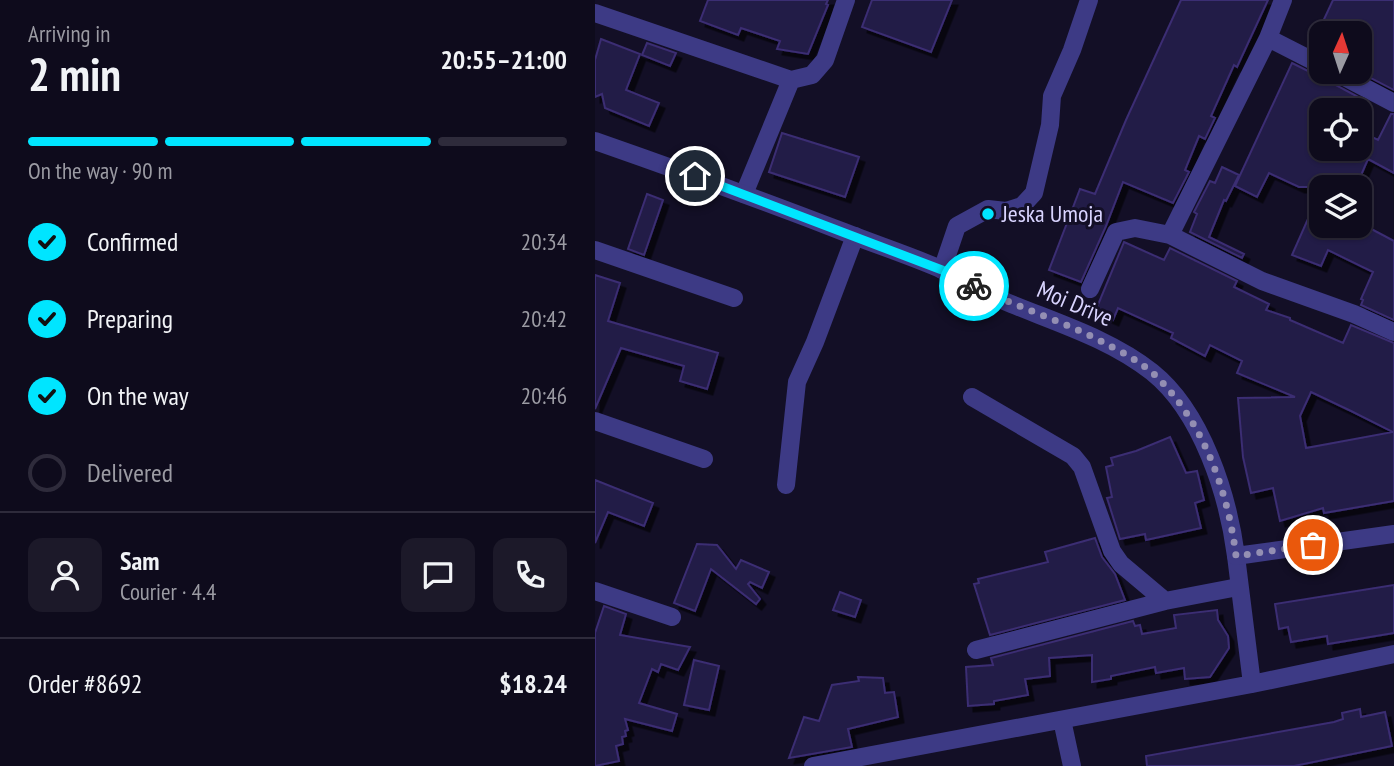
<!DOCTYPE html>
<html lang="en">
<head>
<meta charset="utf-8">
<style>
	:root { --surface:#0e0b1c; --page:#1c1929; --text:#f1f3f6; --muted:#9b9ba3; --line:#2e2b3b; --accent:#00e5ff }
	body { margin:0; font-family:"PT Sans Narrow",sans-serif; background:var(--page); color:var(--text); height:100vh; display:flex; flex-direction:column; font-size:26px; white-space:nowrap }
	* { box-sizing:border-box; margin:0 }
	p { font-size:23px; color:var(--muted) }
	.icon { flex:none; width:38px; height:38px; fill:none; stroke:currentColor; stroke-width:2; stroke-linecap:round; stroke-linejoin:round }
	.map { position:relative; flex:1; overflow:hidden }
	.side { display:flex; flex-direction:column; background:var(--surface); width:595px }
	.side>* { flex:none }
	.needle { width:46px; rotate:3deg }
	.controls { position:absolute; left:714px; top:21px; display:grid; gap:14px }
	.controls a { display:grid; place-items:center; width:63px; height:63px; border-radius:14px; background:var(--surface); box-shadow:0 2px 5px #0004,0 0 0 2px var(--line); font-size:35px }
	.pin { position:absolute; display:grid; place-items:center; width:60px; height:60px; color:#fff; margin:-30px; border:4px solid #fff; border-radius:50%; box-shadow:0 2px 7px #0007 }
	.courier { position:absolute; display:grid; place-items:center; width:70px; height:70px; margin:-35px; border:5px solid #00e5ff; border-radius:50%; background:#fff; color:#222; box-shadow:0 2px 9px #0007 }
	.overview em { font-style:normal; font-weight:700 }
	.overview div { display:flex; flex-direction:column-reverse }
	.overview { display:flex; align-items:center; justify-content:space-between; height:119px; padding:0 28px }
	h1 { font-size:46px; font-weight:700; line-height:52px }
	.bar { display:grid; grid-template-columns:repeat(4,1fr); gap:10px 7px; align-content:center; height:84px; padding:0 28px }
	.bar i { height:9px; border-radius:5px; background:var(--line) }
	.bar .current { background:var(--accent) }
	.bar p { grid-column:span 4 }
	.line { display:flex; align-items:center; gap:18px; padding:0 28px; border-top:2px solid var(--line) }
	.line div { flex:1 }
	.round { display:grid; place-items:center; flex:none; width:74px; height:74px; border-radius:14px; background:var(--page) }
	ol { padding:0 28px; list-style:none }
	li { display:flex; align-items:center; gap:21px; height:77px }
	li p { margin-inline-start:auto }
	li .icon { padding:7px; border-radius:50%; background:var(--accent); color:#111; stroke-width:4 }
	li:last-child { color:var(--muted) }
	li i { width:38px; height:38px; border:4px solid var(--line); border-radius:50% }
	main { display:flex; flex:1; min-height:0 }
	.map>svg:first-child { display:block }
</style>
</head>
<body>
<main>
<section class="side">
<div class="overview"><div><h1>2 min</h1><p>Arriving in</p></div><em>20:55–21:00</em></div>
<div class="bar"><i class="current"></i><i class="current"></i><i class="current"></i><i></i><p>On the way · 90 m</p></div>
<ol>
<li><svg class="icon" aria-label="check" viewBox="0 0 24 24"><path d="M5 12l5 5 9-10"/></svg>Confirmed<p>20:34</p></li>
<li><svg class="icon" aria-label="check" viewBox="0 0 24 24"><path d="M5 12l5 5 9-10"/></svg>Preparing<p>20:42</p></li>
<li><svg class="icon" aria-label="check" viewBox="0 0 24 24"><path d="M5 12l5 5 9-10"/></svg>On the way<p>20:46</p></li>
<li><i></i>Delivered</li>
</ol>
<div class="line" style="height:126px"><a class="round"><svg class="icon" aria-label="person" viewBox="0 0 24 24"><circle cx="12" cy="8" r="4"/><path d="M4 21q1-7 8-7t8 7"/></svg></a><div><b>Sam</b><p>Courier · 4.4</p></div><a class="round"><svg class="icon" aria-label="chat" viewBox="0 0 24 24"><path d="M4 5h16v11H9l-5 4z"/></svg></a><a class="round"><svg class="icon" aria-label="phone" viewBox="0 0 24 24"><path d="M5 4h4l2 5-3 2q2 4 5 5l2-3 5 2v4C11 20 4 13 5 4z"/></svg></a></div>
<div class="line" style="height:91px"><div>Order #8692</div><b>$18.24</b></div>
</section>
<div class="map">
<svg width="799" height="766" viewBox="0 0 799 766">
	<defs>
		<filter id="shadow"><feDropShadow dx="5.5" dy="5.5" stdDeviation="0" flood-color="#0009"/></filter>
	</defs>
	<rect width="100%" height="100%" fill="#130f26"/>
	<path fill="#241b47" stroke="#3b2d73" stroke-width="2" fill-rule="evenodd" filter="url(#shadow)" d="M113,0H233L231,4L233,5L213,54L182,49L185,41L146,28L143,35L105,21Z
		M277,0H357L336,52L267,27Z
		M586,0H673L642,67L639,65L616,116L620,118L610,139L604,136L590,170L594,172L578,203L528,182L511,226L486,282L454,270L485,189L500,194L531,120Z
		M738,0H799V90L764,72L765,33H726V52L716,47Z
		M6,39L45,54L31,90L64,103L54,126L10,108L7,94L0,97V60Z
		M52,43L81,53L75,66L47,55Z
		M697,63L721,75L729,76L735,82L767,99L761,110H726V149H765V131L783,140L796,114H799V173L773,159L761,187H704L674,173L662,197L640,186Z
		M187,133L264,157L250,197L174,172Z
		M627,167L644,175L631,201L629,200L614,237L649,254L647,258L595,232L602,214L599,212L615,181L620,183Z
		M52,194L68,200L49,255L33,249Z
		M716,212L726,217V226H746L765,235V223L799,241V320L766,305L768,300L766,299L778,272L733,250L726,266L697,255Z
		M529,242L569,260L575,248L642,281L639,287L674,304L671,310L695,318V320L748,343L756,325L799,343V501L729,513L728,508L685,521L678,488L656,493L648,457L643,398L700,397L642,373L647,361L615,345L610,356L576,338L578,333L523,308L518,320L500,312ZM716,392L756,411L798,432L711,448L705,416Z
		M0,275L25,283L13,321L123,353L112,389L85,381L89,366L26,348L0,409Z
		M575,437L591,473L602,471L609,500L600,503L606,528L551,540L550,534L525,539L512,498L517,497L511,467L518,465L516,458L541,451Z
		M0,480L58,503L49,526L13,512L0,543Z
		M500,538L507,557L520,574L530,600L395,635L379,584L384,583L383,579L453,562L450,552Z
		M102,544L122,545L141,569L146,560L174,572L167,588L155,582L153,584L165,599L161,604L116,569L100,611L79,603Z
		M799,585V633L733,644L732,636L696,642L693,627L684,629L680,604Z
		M245,592L266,600L260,617L238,610Z
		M9,606L31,614L25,635L95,647L83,670L66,664L63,672L57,669L44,703L82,714L77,731L30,719L33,730L30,731L31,736L27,737L28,744L21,746L24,761L0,766V633Z
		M622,610L623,620L633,636L634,648L615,677L590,679L589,668L561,673L560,667L516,676V679L497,682V655L454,658L455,676L430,679L433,695L399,701V704L373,706L371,667L398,665L396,658L538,621L540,626L545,625L547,634L581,628L579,615Z
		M99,660L124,666L114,710L89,705Z
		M263,677L288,678L290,693L299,692L303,717L253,729L257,747L194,758L209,717L224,721L237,685L264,681Z
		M765,709L766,717L790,712L797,746L699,766H552L551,756L739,722L748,719L747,713Z"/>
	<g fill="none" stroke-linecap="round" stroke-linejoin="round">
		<path stroke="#3d3a85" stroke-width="18" d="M0,13L196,80L217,75L230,60L251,0
			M673,38L726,65
			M740,72L799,103
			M149,194L196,80
			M575,235L667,281L759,314L799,332
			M0,250L139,298
			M347,270L362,226L393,209L411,211L427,206L439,193L455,125L457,96L477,50L494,0
			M495,289L521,232L540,228L575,235L673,38L688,0
			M377,397L478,456L487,467L517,551L526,564L570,601
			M0,421L109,459
			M191,485L202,382L220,342L260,236
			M641,556L657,684
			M0,591L77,617
			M381,650L570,601L643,587
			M467,720L477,766
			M218,766L657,684L799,654"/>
		<path stroke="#3d3a85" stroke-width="18" d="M0,141C83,170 166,200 249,232C282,245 316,256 348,270C369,280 388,292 409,301C459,322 514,338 557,372C607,412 633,495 641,556L799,534"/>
	</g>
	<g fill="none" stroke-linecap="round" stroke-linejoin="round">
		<path stroke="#948fb3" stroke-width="7" stroke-dasharray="0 12.6" d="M379,286C423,308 472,322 515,346C530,353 548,364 560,375C608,421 633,491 641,556L718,545"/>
		<path stroke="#00e5ff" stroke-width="9" d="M100,176L347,270L379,286"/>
	</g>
	<circle fill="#00e5ff" stroke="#130f26" stroke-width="2.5" cx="393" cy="214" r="7"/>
	<g text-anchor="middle" stroke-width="6" stroke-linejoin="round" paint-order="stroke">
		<g font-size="24" fill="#d9d4ff" stroke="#130f26" text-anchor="start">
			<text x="407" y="222">Jeska Umoja</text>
		</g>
		<g font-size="24" fill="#d9d4ff" stroke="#130f26">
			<text transform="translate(480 304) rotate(23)" y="8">Moi Drive</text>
		</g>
	</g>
</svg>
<div class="controls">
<a><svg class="needle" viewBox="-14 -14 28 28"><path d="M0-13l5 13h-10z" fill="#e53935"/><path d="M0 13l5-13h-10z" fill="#9b9ba3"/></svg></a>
<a><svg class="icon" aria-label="locate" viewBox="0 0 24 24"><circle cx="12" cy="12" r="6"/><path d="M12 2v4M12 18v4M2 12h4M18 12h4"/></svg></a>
<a><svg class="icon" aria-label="layers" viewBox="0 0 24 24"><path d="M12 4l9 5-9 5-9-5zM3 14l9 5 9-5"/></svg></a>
</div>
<div class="pin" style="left:718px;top:545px;background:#ea580c"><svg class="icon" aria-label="bag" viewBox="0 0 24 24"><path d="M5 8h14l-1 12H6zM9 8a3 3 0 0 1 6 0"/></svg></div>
<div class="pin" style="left:100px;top:176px;background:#1f2937"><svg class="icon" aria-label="home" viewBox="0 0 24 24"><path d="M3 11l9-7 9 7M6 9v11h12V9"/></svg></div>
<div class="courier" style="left:379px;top:286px"><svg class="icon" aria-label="bike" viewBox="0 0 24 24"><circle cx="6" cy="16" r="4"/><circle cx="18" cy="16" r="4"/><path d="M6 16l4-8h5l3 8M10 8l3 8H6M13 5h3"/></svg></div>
</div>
</main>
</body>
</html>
